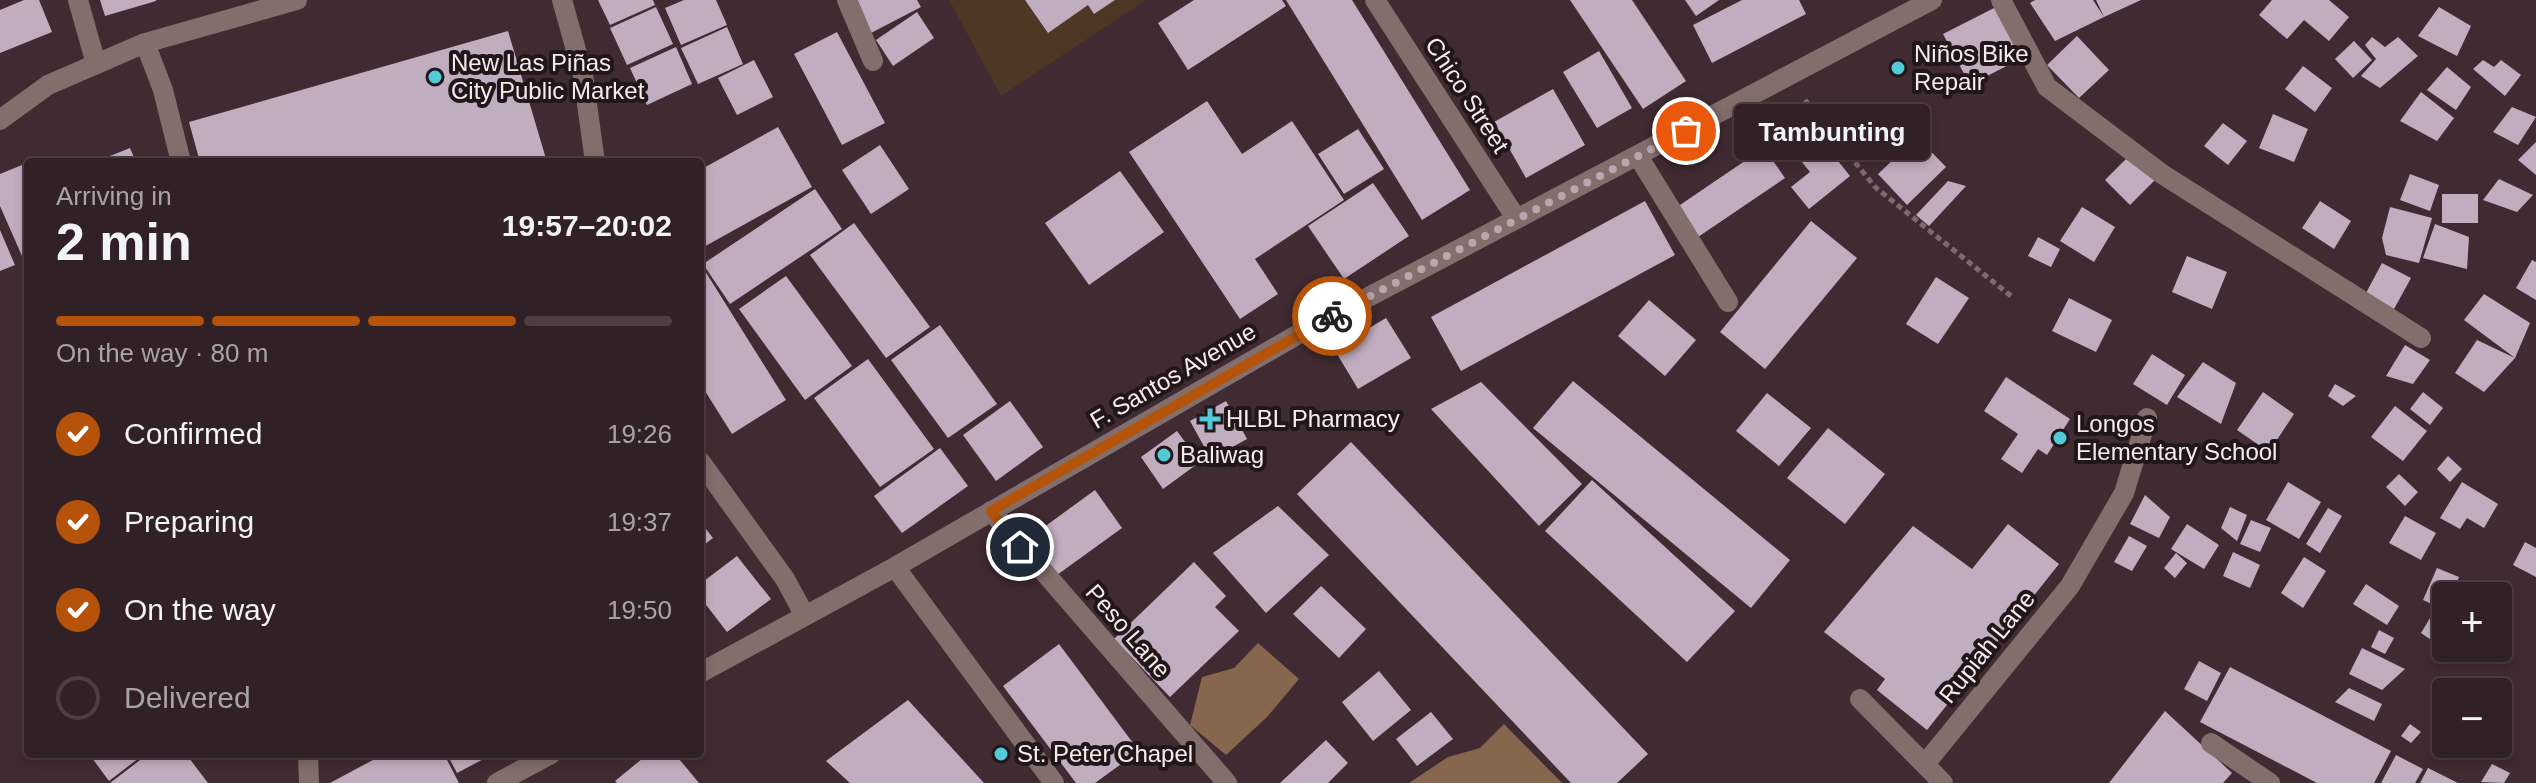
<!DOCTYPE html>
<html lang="en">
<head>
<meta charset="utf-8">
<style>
	:root { --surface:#312026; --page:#3d2d32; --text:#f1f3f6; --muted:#a8a3a7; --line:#4c3e43; --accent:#b45309 }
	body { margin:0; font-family:Arial,sans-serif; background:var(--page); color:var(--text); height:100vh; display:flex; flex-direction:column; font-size:30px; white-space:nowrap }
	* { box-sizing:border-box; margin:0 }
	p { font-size:26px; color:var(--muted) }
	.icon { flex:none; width:44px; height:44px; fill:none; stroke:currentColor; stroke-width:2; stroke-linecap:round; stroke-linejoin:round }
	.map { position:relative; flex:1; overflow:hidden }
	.panel { position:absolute; left:24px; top:158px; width:680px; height:600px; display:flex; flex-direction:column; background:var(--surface); border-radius:8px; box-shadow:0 4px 12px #0003,0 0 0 2px var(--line) }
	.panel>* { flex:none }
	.buttons { position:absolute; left:2432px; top:582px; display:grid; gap:16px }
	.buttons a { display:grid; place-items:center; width:80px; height:80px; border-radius:8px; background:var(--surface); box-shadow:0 4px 12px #0003,0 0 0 2px var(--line); font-size:40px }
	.pin { position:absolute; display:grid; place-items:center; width:68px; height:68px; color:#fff; margin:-34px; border:4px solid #fff; border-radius:50%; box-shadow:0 2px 8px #0007 }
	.courier { position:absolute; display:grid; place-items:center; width:80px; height:80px; margin:-40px; border:6px solid #b45309; border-radius:50%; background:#fff; color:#222; box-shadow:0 2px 10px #0007 }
	.bubble { position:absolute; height:56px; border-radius:8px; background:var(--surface); box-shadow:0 4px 12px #0003,0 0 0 2px var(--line); font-size:26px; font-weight:800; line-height:56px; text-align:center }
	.overview em { font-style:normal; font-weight:800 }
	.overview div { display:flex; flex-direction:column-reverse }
	.overview { display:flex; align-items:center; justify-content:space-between; height:136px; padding:0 32px }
	h1 { font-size:52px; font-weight:800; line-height:60px }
	.bar { display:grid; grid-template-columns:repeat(4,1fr); gap:12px 8px; align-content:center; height:96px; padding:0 32px }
	.bar i { height:10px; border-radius:6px; background:var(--line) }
	.bar .active { background:var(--accent) }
	.bar p { grid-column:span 4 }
	ol { padding:0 32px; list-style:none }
	li { display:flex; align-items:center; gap:24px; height:88px }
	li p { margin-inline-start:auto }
	li .icon { padding:8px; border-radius:50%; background:var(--accent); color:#fff; stroke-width:4 }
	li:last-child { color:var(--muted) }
	li i { width:44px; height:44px; border:4px solid var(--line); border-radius:50% }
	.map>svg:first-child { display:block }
</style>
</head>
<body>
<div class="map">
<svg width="2536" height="783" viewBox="0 0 2536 783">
	<rect width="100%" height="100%" fill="#412b32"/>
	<path fill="#4e3725" d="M949,0H1146L1001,96Z"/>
	<path fill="#86664d" d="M1258,643L1299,679L1267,717L1226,755L1190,725L1202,677L1234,668Z
		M1504,724L1562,783H1409L1448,757L1480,748Z"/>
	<path fill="#c1adc0" d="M24,0H39L52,32L0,53V10Z
		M100,0H156V1L105,16Z
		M598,0H653L655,5L610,25Z
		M684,0H716L727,25L681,45L665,8Z
		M854,0H917L921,7L871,33Z
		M1025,0H1115L1094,14L1088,5L1048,33Z
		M1194,0H1282L1286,6L1188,70L1158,23Z
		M1286,0H1352L1470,190L1422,220Z
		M1570,0H1632L1686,81L1643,109Z
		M1685,0H1719L1696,16Z
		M1742,0H1799L1806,14L1712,63L1693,25Z
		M2035,0H2093L2104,17L2096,0H2141L2104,17L2055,41L2030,3Z
		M2272,0H2329L2349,17L2329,41L2304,20L2287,39L2259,15Z
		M656,7L673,44L627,65L610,28Z
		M1996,7L2022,58L1970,85L1943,34Z
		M2439,7L2471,26L2457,56L2418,36Z
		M917,12L934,38L893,66L876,40Z
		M727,27L743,64L698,84L681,48Z
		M508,31L547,162H200L189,122Z
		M837,32L885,123L842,145L794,54Z
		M2077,36L2109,70L2079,98L2047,65Z
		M2372,37L2385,47L2398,37L2418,56L2380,88L2361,76L2376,59L2365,45Z
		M2354,41L2372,60L2353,78L2335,59Z
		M676,47L692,84L647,105L630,68Z
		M1599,51L1632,108L1597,128L1563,72Z
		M754,60L773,97L737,115L718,78Z
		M2483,60L2494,67L2501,60L2521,75L2505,96L2473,69Z
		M2303,66L2332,88L2315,112L2285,89Z
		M2447,67L2471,87L2456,110L2427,90Z
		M1553,89L1585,145L1526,178L1494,122Z
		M2421,92L2454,118L2437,141L2400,121Z
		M1207,101L1242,154L1292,121L1344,200L1255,259L1278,294L1240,319L1129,152Z
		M2512,107L2536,117L2518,145L2493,132Z
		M2273,114L2308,129L2294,162L2259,148Z
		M2223,123L2247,141L2228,165L2204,146Z
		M778,127L812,187L700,249V170Z
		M1812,128L1850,176L1809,209L1791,187L1810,172L1789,146Z
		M1358,129L1384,169L1344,194L1318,154Z
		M1917,137L1946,167L1907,205L1878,174Z
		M2536,142V175L2518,160Z
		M880,145L909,189L871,214L842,170Z
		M130,148L136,162H95Z
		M1764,148L1785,178L1698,237L1677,207Z
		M2130,155L2155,180L2130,205L2105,180Z
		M22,165L28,178V254L22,256L0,206V174Z
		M1120,171L1164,232L1089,285L1045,223Z
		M2410,174L2439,185L2430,211L2400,200Z
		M2499,179L2533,195L2517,212L2483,200Z
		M1948,181L1966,186L1929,226L1916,215Z
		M1373,183L1409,236L1344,279L1308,226Z
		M815,189L842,229L730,304L703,264Z
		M2442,194H2478V223H2442Z
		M1645,201L1675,255L1461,371L1431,317Z
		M2320,201L2351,221L2334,249L2302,228Z
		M2082,207L2115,227L2094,262L2060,241Z
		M2390,207L2432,218L2419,263L2386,255L2382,238Z
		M1811,221L1857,258L1765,369L1720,332Z
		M854,223L930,327L886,358L810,255Z
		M2435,224L2469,237L2467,269L2423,258Z
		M0,230L15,265L0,271Z
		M2038,237L2060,249L2051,267L2028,256Z
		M2187,256L2227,272L2212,309L2172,292Z
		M2532,260L2536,262V300L2516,288Z
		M700,263L786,400L732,434L700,383Z
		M2382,263L2411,278L2394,309L2366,293Z
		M786,276L852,366L805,400L739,309Z
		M1936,277L1969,298L1938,344L1906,324Z
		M2484,294L2530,323L2515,358L2464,320Z
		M2069,298L2112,320L2096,352L2052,331Z
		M1649,300L1696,340L1665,376L1618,336Z
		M1386,318L1411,358L1358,389L1334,349Z
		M940,325L997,404L948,438L891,360Z
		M2477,340L2515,358L2484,392L2455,373Z
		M2405,345L2430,360L2413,384L2386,376Z
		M2152,354L2185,375L2167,405L2133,384Z
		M868,359L934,449L880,487L814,398Z
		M2203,362L2236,383L2221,424L2177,397Z
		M2006,377L2070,419L2047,455L2038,449L2022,473L2001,459L2018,434L1984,411Z
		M1573,381L1790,560L1751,608L1533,428Z
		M1481,382L1582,484L1539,526L1431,409Z
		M2335,384L2356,396L2343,406L2328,396Z
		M2263,392L2294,414L2269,452L2237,430Z
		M2423,392L2443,408L2430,425L2410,409Z
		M1767,393L1811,428L1779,466L1736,431Z
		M1010,401L1043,447L996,481L963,435Z
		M1226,401L1247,439L1211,459L1190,421Z
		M2395,406L2427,431L2403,461L2371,437Z
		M1828,428L1885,474L1845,524L1787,478Z
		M1177,431L1200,462L1163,489L1141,457Z
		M1351,442L1648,754L1617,783H1571L1297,494Z
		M940,448L968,486L902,533L874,496Z
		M2448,456L2462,469L2450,482L2437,469Z
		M2399,474L2418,492L2405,506L2386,487Z
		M1592,480L1735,611L1687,662L1545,531Z
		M2288,482L2321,502L2299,539L2266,520Z
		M2462,482L2498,504L2484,528L2467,518L2460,529L2440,518Z
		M1095,490L1122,528L1057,575L1029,538Z
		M2145,495L2170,517L2159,538L2130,524Z
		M1278,506L1329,555L1266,613L1213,553Z
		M2230,507L2247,515L2237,541L2221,528Z
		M2328,508L2342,516L2320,553L2306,544Z
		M2405,516L2436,533L2421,560L2389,543Z
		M2251,520L2271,528L2260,552L2240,544Z
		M700,521L713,538L700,548Z
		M2008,524L2059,564L1927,730L1877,690L1885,679L1824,632L1913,526L1972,569Z
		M2187,524L2219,545L2204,569L2171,549Z
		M2129,536L2147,546L2132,571L2114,562Z
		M2525,542L2536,548V577L2513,565Z
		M2233,552L2260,565L2250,588L2223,576Z
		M2176,553L2187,563L2175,578L2164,568Z
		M737,556L771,599L727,632L700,597V584Z
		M2304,557L2326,571L2303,608L2281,593Z
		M1194,562L1226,596L1215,607L1239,631L1170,697L1114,639Z
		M2437,568L2459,577L2451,596H2446L2445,610L2423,600Z
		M2366,584L2399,606L2387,625L2353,604Z
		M1321,586L1366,629L1339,658L1293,614Z
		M2433,613L2446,621V637L2440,646L2421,633Z
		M2379,630L2394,638L2385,654L2371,647Z
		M1059,644L1139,751L1095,783H1076L1003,686Z
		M2362,648L2405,669L2382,690L2349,674Z
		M2199,661L2221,673L2207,701L2184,689Z
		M2230,667L2391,751L2374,783H2317L2200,722Z
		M1379,671L1411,710L1373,741L1342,702Z
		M2349,688L2382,704L2374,721L2335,702Z
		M908,700L984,783H850L826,761Z
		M2165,711L2232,773L2223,783H2109Z
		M1431,712L1453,739L1417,766L1396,739Z
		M2410,724L2421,732L2411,743L2401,736Z
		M1326,740L1348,763L1328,783H1280Z
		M89,754H144L109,781Z
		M148,754H186L208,783H110Z
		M384,754H444L459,783H330Z
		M447,754H493L457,773Z
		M648,754H675L699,783H617L615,781Z
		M2396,755L2423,769L2415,783H2381Z
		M2492,764L2510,773L2504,783L2481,782Z
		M2428,768L2458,783H2420Z"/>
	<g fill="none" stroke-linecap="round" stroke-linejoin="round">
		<path stroke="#7d6a70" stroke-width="5" stroke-dasharray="6 4" stroke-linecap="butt" d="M1805,100L1875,187L2011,296"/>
		<path stroke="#826e6b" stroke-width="20" d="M78,0L96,64
			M562,0L583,75L595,162
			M847,0L873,61
			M1375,0L1516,218
			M2001,0L2047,87L2162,174L2421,338
			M145,43L163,90L181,162
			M0,120L48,85L145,43L297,0
			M1638,156L1728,302
			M700,461L785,579L805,616
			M991,511L1227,783
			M895,567L1054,783
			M700,673L895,567L1302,332L1932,0
			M1860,699L1943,783
			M2211,743L2270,783
			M308,754L309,783
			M1925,764L2070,586L2124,493L2147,418
			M497,783L551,754"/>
	</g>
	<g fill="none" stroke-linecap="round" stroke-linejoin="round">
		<path stroke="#b9a7ac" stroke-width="8" stroke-dasharray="0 14.4" d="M1332,316L1686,131"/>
		<path stroke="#b45309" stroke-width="10" d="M1020,547L991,511L1332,316"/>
	</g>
	<g fill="#52cbd8" stroke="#21171a" stroke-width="3">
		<circle cx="1898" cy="68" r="8"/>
		<circle cx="435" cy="77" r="8"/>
		<path d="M1206 407h8v8h8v8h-8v8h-8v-8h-8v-8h8z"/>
		<circle cx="2060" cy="438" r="8"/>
		<circle cx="1164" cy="455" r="8"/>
		<circle cx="1001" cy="754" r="8"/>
	</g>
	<g text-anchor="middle" stroke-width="8" stroke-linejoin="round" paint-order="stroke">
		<g font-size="24" fill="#f9eaee" stroke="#21171a" text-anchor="start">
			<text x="1914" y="62">Niños Bike<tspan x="1914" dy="28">Repair</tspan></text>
			<text x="451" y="71">New Las Piñas<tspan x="451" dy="28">City Public Market</tspan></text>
			<text x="1226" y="427">HLBL Pharmacy</text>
			<text x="2076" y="432">Longos<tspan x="2076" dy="28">Elementary School</tspan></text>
			<text x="1180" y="463">Baliwag</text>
			<text x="1017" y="762">St. Peter Chapel</text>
		</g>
		<g font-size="24" fill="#f9eaee" stroke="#21171a">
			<text transform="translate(1467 95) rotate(57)" y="8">Chico Street</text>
			<text transform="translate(1173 376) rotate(-30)" y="8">F. Santos Avenue</text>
			<text transform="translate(1128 631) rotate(49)" y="8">Peso Lane</text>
			<text transform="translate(1987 647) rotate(-51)" y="8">Rupiah Lane</text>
		</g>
	</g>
</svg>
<div class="buttons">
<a>+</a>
<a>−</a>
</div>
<div class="pin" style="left:1686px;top:131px;background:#ea580c"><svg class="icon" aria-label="bag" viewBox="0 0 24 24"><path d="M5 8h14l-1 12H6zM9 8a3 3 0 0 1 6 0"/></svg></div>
<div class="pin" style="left:1020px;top:547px;background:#1f2937"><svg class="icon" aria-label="home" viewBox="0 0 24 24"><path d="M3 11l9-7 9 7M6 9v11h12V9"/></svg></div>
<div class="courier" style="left:1332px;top:316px"><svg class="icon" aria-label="bike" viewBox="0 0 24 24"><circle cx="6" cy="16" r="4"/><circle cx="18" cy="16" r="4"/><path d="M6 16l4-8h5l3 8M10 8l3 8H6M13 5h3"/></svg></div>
<div class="bubble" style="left:1734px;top:104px;width:196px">Tambunting</div>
<section class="panel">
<div class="overview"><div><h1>2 min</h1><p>Arriving in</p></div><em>19:57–20:02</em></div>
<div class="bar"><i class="active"></i><i class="active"></i><i class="active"></i><i></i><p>On the way · 80 m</p></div>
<ol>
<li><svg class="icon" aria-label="check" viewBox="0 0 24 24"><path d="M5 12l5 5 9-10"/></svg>Confirmed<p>19:26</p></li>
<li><svg class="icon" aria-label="check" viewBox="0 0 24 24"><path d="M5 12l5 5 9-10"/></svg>Preparing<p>19:37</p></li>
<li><svg class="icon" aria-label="check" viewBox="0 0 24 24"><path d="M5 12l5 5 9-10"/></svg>On the way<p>19:50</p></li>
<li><i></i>Delivered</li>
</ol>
</section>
</div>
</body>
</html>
